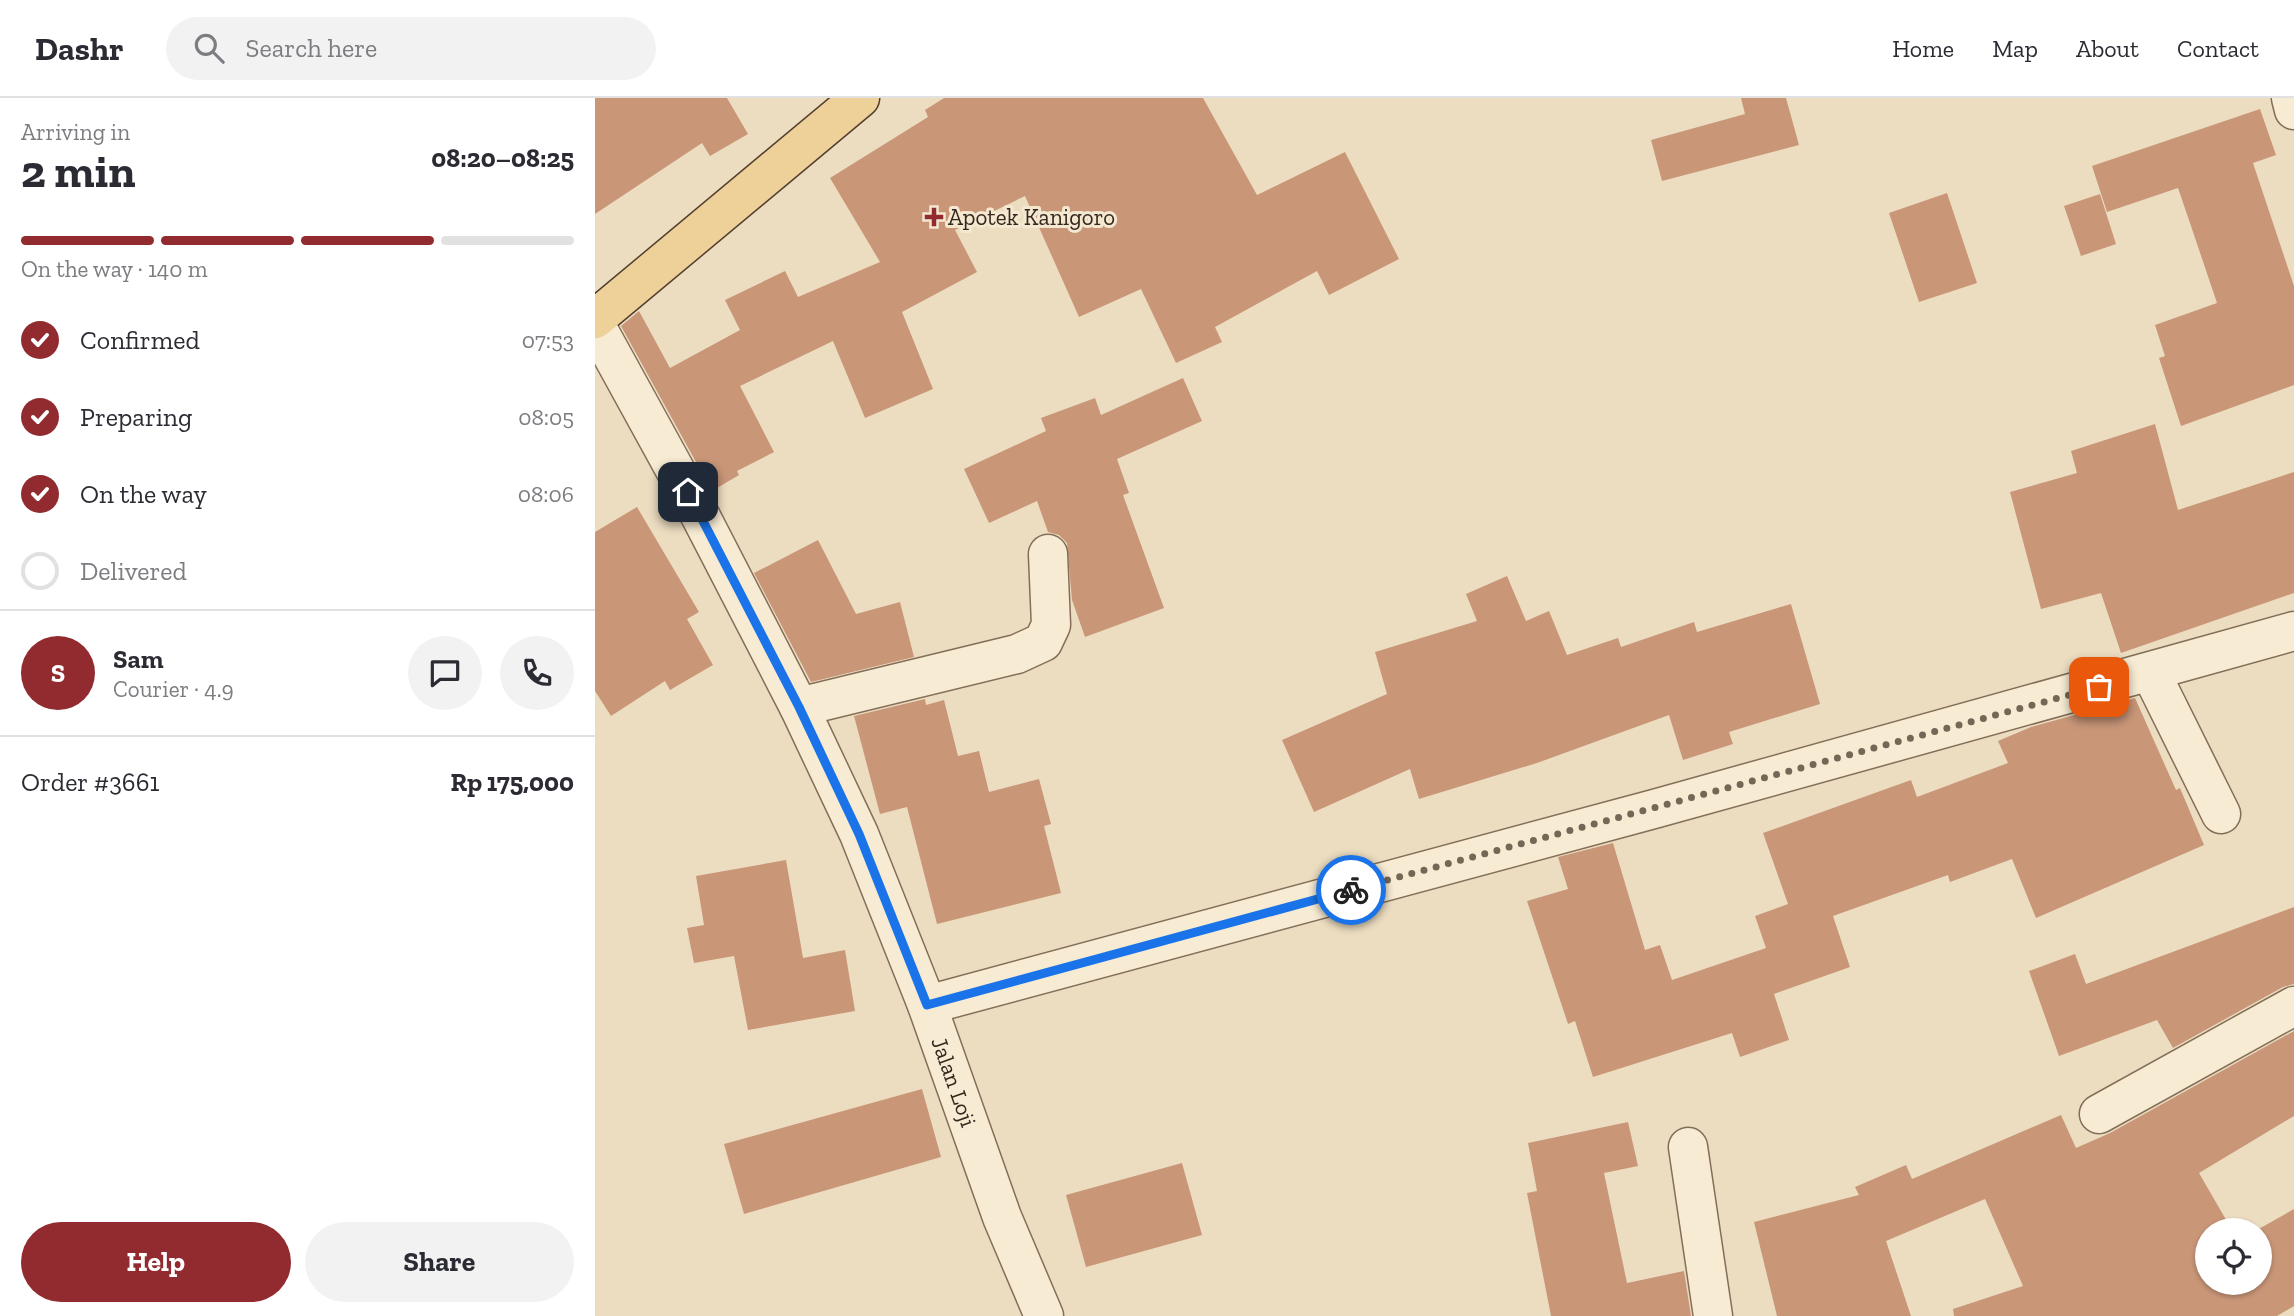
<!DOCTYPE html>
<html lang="en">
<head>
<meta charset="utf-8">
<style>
	:root { --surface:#fff; --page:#f2f2f3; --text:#2b2b33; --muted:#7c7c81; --line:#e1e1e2; --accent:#912b30 }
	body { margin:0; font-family:"Zilla Slab",serif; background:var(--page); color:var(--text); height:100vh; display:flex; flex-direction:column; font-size:26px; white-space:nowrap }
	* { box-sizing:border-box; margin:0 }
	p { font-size:23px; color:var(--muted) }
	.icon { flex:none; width:38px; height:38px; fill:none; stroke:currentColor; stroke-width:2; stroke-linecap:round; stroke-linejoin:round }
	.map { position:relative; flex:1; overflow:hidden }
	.details { display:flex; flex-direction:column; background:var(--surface); width:595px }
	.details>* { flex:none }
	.tools { position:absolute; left:1600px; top:1120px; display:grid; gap:14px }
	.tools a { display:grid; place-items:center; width:77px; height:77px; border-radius:50%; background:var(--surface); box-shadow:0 2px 5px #0004; font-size:35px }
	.pin { position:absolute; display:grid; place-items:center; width:60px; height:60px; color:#fff; margin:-30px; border-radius:14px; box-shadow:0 4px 10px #0006 }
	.courier { position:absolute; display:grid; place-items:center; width:70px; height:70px; margin:-35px; border:5px solid #1a73e8; border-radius:50%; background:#fff; color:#222; box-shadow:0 2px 9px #0007 }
	.headline em { font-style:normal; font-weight:700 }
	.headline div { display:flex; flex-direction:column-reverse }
	.headline { display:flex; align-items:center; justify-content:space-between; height:119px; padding:0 21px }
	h1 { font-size:46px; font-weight:700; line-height:52px }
	.bar { display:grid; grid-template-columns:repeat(4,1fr); gap:10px 7px; align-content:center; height:84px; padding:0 21px }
	.bar i { height:9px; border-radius:5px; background:var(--line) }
	.bar .current { background:var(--accent) }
	.bar p { grid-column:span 4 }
	.line { display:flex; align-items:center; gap:18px; padding:0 21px; border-top:2px solid var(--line) }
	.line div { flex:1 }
	.round { display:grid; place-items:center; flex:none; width:74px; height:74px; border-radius:37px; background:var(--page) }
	ol { padding:0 21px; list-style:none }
	li { display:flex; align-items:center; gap:21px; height:77px }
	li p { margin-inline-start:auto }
	li .icon { padding:7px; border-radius:50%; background:var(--accent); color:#fff; stroke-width:4 }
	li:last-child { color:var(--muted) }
	li i { width:38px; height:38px; border:4px solid var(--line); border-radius:50% }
	.button { display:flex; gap:14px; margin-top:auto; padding:14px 21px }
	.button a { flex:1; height:80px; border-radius:42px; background:var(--accent); color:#fff; font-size:28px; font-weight:700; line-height:80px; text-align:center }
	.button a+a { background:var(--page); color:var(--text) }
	header { display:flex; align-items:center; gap:42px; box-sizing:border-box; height:98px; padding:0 35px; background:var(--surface); border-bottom:2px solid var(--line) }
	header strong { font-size:33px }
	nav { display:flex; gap:38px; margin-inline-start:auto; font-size:24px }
	.search { width:490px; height:63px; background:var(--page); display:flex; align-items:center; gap:18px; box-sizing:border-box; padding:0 24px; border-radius:38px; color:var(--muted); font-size:26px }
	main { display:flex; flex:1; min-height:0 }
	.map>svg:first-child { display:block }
</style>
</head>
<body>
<header>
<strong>Dashr</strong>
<div class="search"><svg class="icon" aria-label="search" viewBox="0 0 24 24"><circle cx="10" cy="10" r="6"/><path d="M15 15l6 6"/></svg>Search here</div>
<nav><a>Home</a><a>Map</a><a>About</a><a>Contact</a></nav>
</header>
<main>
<section class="details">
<div class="headline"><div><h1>2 min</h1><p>Arriving in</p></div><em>08:20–08:25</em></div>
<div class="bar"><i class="current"></i><i class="current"></i><i class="current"></i><i></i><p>On the way · 140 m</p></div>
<ol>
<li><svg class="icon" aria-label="check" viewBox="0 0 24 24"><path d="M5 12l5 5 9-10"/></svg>Confirmed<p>07:53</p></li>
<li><svg class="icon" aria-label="check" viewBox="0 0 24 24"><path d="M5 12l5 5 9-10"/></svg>Preparing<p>08:05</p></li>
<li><svg class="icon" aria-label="check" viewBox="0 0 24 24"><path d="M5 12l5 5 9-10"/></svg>On the way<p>08:06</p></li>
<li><i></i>Delivered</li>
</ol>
<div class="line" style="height:126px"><b class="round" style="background:var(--accent);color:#fff">S</b><div><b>Sam</b><p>Courier · 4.9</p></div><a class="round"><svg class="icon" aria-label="chat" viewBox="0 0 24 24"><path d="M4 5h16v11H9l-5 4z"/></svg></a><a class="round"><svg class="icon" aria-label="phone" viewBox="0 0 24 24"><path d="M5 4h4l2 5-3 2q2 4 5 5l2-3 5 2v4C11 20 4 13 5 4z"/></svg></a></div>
<div class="line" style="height:91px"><div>Order #3661</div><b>Rp 175,000</b></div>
<div class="button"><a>Help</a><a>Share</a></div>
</section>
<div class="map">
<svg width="1699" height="1218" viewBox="0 0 1699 1218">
	<rect width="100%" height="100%" fill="#ecddc1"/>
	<path fill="#c99678" d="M0,0H132L153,36L115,58L107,45L0,116Z
		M349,0H608L662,97L750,54L804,161L734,197L722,173L620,229L627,244L581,265L546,191L484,219L430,98L360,132L382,174L307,214L338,291L270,320L238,243L145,288L179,354L142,373L144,377L117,393L26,228L44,213L75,270L145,232L130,202L190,173L203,199L285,164L235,80L333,19L330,12Z
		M1146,0H1191L1204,47L1067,83L1056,42L1150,16Z
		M1665,11L1681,57L1658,65L1699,188V287L1586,328L1564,260L1570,258L1560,227L1622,205L1596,128L1583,90L1512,114L1497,68Z
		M1352,95L1382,185L1324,204L1294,115Z
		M1505,96L1521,146L1486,158L1469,108Z
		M588,280L607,323L522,361L534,395L528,397L569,510L490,539L477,502L472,445L464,437L453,434L442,403L394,425L369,371L451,333L446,320L500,300L506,317Z
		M1560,326L1583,412L1699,374V495L1526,555L1506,495L1446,511L1415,394L1482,375L1476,353Z
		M42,409L104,514L92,521L118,567L75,592L70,583L16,618L0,593V434Z
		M223,442L261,516L305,504L319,559L216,584L159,475Z
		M912,478L931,523L954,513L972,557L1023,540L1026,549L1099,524L1102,534L1196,506L1225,606L1134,634L1138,646L1088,662L1074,617L942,665L824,701L815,671L719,714L687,642L792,596L780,554L882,523L871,496Z
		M1540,600L1581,692L1585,690L1609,747L1441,820L1417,761L1355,784L1353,777L1238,818L1255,869L1179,896L1194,942L1145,959L1137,935L998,979L980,923L973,926L932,803L973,791L963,759L1018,745L1050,852L1065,847L1077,882L1171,850L1160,818L1193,806L1168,735L1316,682L1322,699L1413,665L1403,643L1436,629Z
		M330,601L331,607L349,602L363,658L384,653L394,694L444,681L456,726L449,728L466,795L342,826L312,709L285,716L259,618Z
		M191,762L208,860L250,852L260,913L153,932L139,858L99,865L92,830L109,827L101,778Z
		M1699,809V886L1688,889L1578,950L1562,922L1464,958L1434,873L1480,856L1491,886Z
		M1699,933V1018L1604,1075L1637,1132H1612V1185H1664V1132H1662L1699,1111V1208L1682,1218H1359L1358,1211L1428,1188L1390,1101L1291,1143L1316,1218H1182L1159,1124L1264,1097L1260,1089L1311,1067L1317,1081L1466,1017L1481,1050L1515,1035Z
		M327,991L346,1059L149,1116L129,1046Z
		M1033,1024L1043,1068L1009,1075L1032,1185L1089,1173L1096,1218H956L932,1095L942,1093L933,1045Z
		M587,1065L607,1137L491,1169L471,1097Z"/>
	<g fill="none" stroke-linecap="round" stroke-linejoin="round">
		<g stroke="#846e59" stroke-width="41">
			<g id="minor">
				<path d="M1696,0L1699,12"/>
				<path id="s1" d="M0,226L106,419L204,609L264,736L332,907L407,1119L449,1218"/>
				<path d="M1556,575L1626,716"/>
				<path d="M204,609L422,556L448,544L456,527L453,456"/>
				<path d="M332,907L1059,711L1699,533"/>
				<path d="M1504,1016L1699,908"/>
				<path d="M1093,1049L1118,1218"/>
			</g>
		</g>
		<g stroke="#523d2d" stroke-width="41">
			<path id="major" d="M0,221L265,0"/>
		</g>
		<use href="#minor" stroke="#f7ebd3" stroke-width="38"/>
		<use href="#major" stroke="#eed099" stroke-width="38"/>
	</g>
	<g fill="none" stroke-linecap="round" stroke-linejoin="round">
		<path stroke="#756756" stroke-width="7" stroke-dasharray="0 12.6" d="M756,792L1504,589"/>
		<path stroke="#1a73e8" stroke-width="9" d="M93,394L204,609L264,736L332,907L756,792"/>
	</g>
	<path fill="#912b30" stroke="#f4e8d0" stroke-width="2.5" d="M335.5 108.5h7v7h7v7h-7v7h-7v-7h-7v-7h7z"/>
	<g text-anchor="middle" stroke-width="6" stroke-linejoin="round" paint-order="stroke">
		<g font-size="23" fill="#35271d" stroke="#f4e8d0" text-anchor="start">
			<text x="353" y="127">Apotek Kanigoro</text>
		</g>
		<g font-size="23" fill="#35271d" stroke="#f4e8d0">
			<text dy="8" stroke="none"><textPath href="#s1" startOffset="840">Jalan Loji</textPath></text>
		</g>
	</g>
</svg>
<div class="tools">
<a><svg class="icon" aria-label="locate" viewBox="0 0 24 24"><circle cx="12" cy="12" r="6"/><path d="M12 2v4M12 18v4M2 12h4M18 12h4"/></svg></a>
</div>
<div class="pin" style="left:1504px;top:589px;background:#ea580c"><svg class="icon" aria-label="bag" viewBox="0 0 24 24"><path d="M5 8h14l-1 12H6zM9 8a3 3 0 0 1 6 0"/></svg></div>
<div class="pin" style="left:93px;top:394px;background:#1f2937"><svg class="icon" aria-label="home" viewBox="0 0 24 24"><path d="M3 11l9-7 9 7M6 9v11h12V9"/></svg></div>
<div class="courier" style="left:756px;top:792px"><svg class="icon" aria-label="bike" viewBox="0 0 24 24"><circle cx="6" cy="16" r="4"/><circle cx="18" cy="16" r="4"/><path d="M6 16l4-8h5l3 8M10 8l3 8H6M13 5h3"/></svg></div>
</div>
</main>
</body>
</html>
